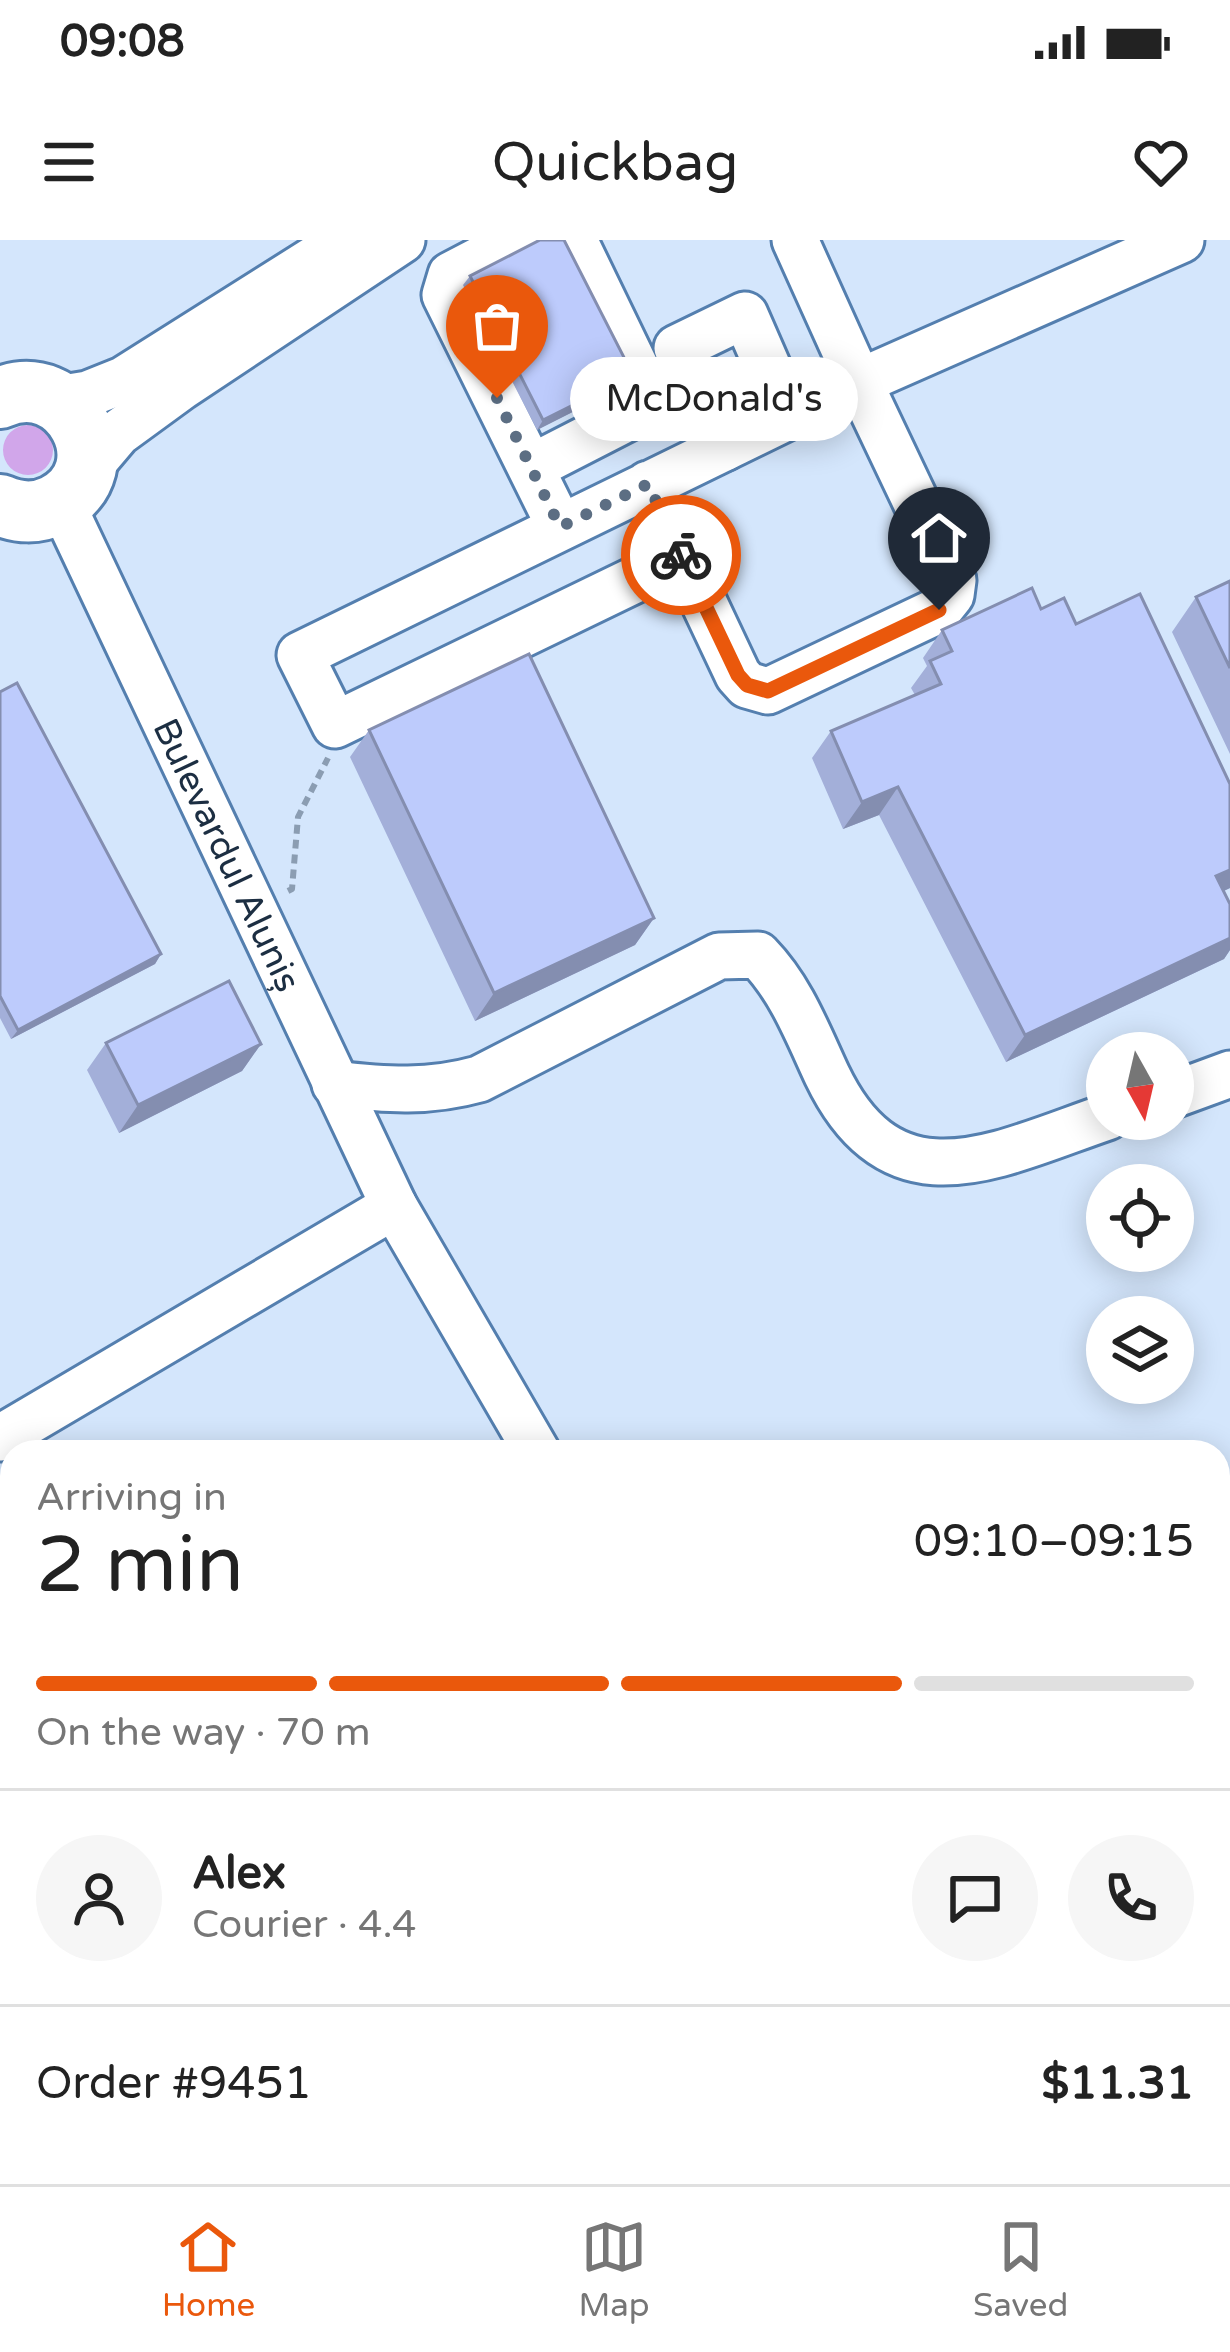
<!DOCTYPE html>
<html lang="en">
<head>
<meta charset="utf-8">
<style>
	:root { --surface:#fff; --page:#f6f6f6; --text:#222; --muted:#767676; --line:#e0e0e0; --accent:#ea580c }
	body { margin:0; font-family:"Varela Round",sans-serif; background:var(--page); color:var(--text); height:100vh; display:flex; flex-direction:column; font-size:45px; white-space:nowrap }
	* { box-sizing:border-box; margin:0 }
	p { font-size:39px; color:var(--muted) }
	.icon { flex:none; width:66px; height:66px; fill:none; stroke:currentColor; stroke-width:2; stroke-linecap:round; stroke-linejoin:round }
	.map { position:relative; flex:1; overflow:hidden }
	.sheet { position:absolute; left:0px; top:1200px; width:1230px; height:744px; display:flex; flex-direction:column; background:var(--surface); border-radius:36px 36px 0 0; box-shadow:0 6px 30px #0003 }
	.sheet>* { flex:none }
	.needle { width:78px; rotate:172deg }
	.buttons { position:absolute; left:1086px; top:792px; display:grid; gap:24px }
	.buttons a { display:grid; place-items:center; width:108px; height:108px; border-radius:50%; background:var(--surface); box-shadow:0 6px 30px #0003; font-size:60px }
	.pin { position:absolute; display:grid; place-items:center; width:102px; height:102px; color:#fff; margin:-123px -51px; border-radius:50% 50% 50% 0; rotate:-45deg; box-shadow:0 0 12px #0007 }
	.pin .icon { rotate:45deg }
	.courier { position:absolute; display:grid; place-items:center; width:120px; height:120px; margin:-60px; border:9px solid #ea580c; border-radius:50%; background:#fff; color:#222; box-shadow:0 3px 15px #0007 }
	.bubble { position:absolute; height:84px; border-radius:42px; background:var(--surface); box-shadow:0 6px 30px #0003; font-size:39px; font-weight:600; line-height:84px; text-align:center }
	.headline em { font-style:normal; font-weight:600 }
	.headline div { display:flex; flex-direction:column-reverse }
	.headline { display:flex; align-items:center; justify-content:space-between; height:204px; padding:0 36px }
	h1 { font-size:78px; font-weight:600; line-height:90px }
	.bar { display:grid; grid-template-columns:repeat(4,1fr); gap:18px 12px; align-content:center; height:144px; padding:0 36px }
	.bar i { height:15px; border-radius:9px; background:var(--line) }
	.bar .on { background:var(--accent) }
	.bar p { grid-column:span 4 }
	.line { display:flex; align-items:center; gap:30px; padding:0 36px; border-top:3px solid var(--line) }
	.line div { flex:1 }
	.round { display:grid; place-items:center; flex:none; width:126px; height:126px; border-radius:63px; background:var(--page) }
	.status { display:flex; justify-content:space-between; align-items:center; height:84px; padding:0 60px; background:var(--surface); direction:ltr }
	.status svg { height:33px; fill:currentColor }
	header { display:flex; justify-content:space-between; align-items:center; height:156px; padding:0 36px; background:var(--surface); font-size:54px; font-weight:600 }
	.menu { display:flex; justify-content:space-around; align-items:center; height:168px; border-top:3px solid var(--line); background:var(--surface); font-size:33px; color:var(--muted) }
	.menu a { display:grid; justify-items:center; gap:6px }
	.menu .on { color:var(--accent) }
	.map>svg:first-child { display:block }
</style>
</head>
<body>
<div class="status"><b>09:08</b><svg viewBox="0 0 49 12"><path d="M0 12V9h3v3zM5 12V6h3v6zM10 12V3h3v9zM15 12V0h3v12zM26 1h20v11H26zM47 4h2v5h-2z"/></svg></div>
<header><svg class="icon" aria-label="menu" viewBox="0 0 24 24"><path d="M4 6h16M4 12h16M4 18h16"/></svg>Quickbag<svg class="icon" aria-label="heart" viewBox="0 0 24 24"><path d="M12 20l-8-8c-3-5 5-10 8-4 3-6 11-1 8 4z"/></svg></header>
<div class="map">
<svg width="1230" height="1944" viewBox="0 0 1230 1944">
	<rect width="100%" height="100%" fill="#d4e6fc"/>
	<path fill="#d1a6ea" d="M3 210a25 25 0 1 1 50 0a25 25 0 1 1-50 0Z"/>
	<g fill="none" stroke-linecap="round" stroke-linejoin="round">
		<g stroke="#547faf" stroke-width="51">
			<g id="minor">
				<path d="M518,0L451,35L445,55L560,287"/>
				<path d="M795,0L859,142L1181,0"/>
				<path d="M57,159L88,154L123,140L345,0"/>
				<path d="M724,208L677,108L745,75L789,176"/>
				<path d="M532,227L645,169L648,153L574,0"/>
				<path d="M85,232L118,193L181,147L402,0"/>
				<path d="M648,244L738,435L747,445L768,451L939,370L951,355L953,340L859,142L300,415L335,485L682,317"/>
				<path id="s1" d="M61,262L394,966L537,1212"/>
				<path d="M335,844C387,850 429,853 479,839L719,716L758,715C791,749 807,792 827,835C893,973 996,915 1107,877"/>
				<path d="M1173,855L1230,834"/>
				<path d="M0,1198L394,966"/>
				<path d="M0,1532L12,1525"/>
				<path d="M1218,1863L1230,1858"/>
				<path d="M365,1932L370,1944"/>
				<path d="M561,1932L567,1944"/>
				<path d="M957,1932L964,1944"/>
				<path d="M417,1944L434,1932"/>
				<path d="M1082,1944L1100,1932"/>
			</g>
		</g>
		<g stroke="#547faf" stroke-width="66">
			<path id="major" d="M0,158C70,126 125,229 55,265C37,274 18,273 0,265"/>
		</g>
		<path stroke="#8b9db2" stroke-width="6" stroke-dasharray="9 6" stroke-linecap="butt" d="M288,651L292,649L298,577L328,518"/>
		<use href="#minor" stroke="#fff" stroke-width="45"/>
		<use href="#major" stroke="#fff" stroke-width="60"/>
	</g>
	<path fill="#a3afd9" d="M470,36L633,135L626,145L537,190L463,45Z
		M1230,341V514L1172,392L1196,357Z
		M1041,369L1076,384L1230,544V648L1224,651L1230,664V710L1224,719L1006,822L879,575L843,589L812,518L831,491L915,455L911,448L927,426L923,418L942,390Z
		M0,452L161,714L155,724L11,799L0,778Z
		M369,490L654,678L635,705L475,781L350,517Z
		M106,803L261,804L242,831L119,893L87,830Z"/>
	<path fill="#848eb0" d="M633,135L626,145L537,190L543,180Z
		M898,547L879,575L843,589L862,562Z
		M1230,630V648L1197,663L1216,636Z
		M654,678L635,705L475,781L494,753Z
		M1230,698V710L1224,719L1006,822L1025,795Z
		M161,714L155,724L11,799L18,790Z
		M261,804L242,831L119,893L138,865Z"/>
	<path fill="#bdcbfc" stroke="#848eb0" stroke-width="3" d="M540,0H564L633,135L543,180L470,36Z
		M1230,341V428L1196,357Z
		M1032,348L1041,369L1064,358L1076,384L1140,354L1230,544V630L1216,636L1230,664V698L1025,795L898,547L862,562L831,491L941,444L930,421L952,411L942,390Z
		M529,414L654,678L494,753L369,490Z
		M17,443L161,714L18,790L0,756V452Z
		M229,741L261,804L138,865L106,803Z"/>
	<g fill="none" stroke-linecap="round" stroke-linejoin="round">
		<path stroke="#5c6e83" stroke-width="12" stroke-dasharray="0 21.6" d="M497,158L560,287L648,244L681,315"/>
		<path stroke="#ea580c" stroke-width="15" d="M681,315L738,435L747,445L768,451L939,370"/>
	</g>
	<g text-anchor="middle" stroke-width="9" stroke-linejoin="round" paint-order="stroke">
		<g font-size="36" fill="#1c2e42" stroke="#e9f2fd">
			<text dy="13" stroke="none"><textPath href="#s1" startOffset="390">Bulevardul Aluniș</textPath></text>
		</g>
	</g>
</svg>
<div class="buttons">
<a><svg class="needle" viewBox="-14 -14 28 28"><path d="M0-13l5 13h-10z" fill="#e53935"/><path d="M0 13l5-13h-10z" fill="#767676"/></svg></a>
<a><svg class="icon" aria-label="locate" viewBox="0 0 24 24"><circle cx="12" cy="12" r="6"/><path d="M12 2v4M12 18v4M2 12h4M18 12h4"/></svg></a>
<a><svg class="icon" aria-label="layers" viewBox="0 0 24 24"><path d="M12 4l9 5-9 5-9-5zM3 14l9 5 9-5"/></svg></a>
</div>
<div class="pin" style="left:497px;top:158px;background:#ea580c"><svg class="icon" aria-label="bag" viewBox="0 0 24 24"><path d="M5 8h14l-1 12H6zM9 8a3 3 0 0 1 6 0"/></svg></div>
<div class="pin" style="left:939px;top:370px;background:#1f2937"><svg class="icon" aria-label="home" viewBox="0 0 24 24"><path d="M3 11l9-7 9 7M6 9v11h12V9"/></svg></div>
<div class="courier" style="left:681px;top:315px"><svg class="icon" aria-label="bike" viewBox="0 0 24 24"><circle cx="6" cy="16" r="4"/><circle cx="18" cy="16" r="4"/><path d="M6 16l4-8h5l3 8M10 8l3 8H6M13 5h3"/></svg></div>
<div class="bubble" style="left:570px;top:117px;width:288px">McDonald's</div>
<section class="sheet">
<div class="headline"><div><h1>2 min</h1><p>Arriving in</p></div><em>09:10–09:15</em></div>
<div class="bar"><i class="on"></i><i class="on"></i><i class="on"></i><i></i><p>On the way · 70 m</p></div>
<div class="line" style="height:216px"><a class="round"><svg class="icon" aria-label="person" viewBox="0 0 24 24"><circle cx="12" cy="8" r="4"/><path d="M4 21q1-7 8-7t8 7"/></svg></a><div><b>Alex</b><p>Courier · 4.4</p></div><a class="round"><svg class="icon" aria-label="chat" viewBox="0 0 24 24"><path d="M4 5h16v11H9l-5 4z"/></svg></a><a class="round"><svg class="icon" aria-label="phone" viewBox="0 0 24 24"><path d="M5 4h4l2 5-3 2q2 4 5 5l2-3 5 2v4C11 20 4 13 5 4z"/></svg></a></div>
<div class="line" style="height:156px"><div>Order #9451</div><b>$11.31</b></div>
</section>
</div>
<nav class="menu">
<a class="on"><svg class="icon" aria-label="home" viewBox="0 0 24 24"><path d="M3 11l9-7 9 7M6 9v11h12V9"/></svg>Home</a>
<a><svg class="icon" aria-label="map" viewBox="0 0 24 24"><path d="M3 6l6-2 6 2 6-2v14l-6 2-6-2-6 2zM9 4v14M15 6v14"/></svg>Map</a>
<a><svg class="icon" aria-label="saved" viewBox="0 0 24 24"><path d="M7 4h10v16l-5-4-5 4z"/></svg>Saved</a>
</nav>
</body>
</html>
